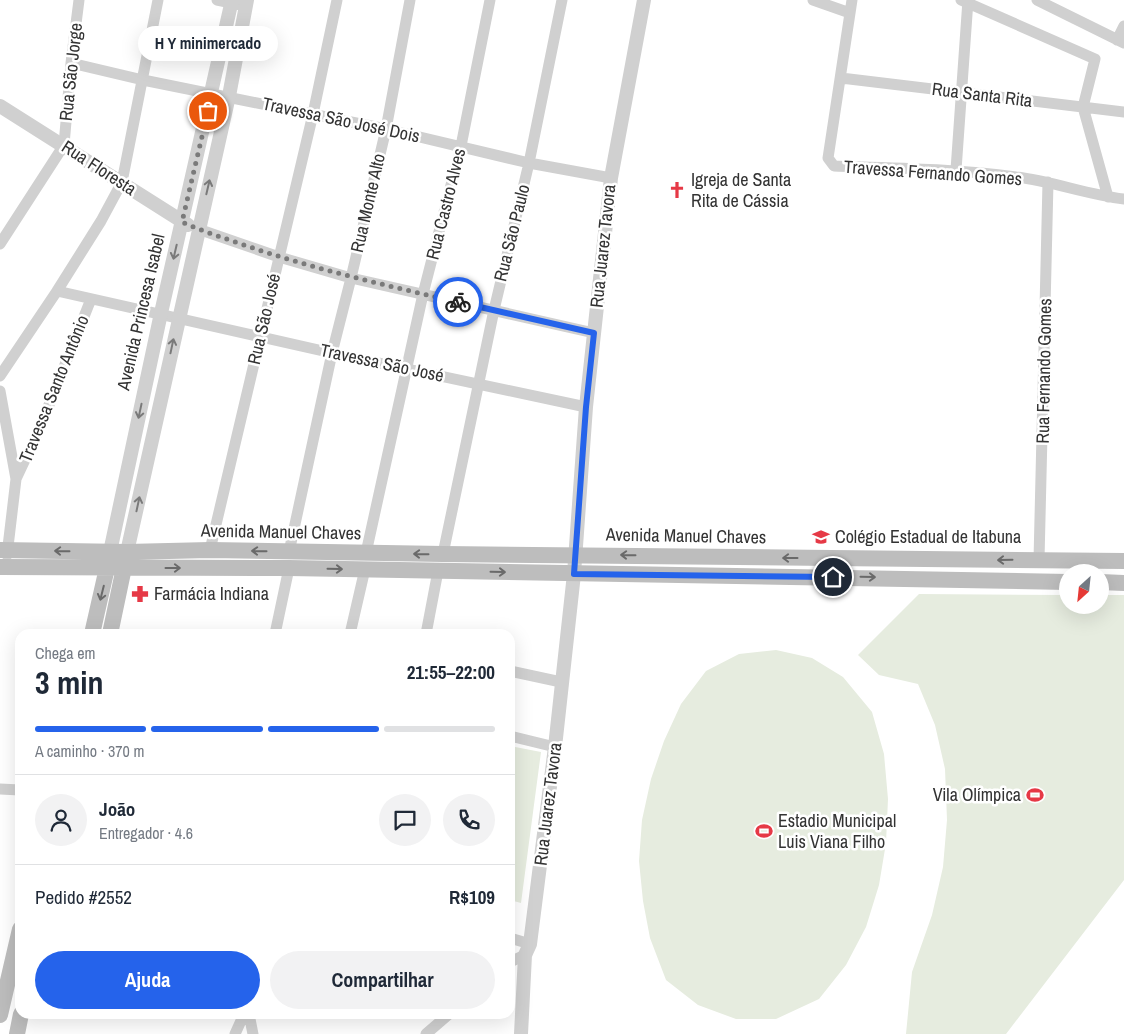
<!DOCTYPE html>
<html lang="pt">
<head>
<meta charset="utf-8">
<style>
	:root { --surface:#fff; --page:#f2f2f3; --text:#1f2937; --muted:#747a83; --line:#e0e1e3; --accent:#2563eb }
	body { margin:0; font-family:"Archivo Narrow",sans-serif; background:var(--page); color:var(--text); height:100vh; display:flex; flex-direction:column; font-size:19px; white-space:nowrap }
	* { box-sizing:border-box; margin:0 }
	p { font-size:16px; color:var(--muted) }
	.icon { flex:none; width:28px; height:28px; fill:none; stroke:currentColor; stroke-width:2; stroke-linecap:round; stroke-linejoin:round }
	.map { position:relative; flex:1; overflow:hidden }
	.drawer { position:absolute; left:15px; top:629px; width:500px; height:390px; display:flex; flex-direction:column; background:var(--surface); border-radius:15px; box-shadow:0 5px 20px #0002 }
	.drawer>* { flex:none }
	.needle { width:32px; rotate:207deg }
	.fabs { position:absolute; left:1059px; top:564px; display:grid; gap:10px }
	.fabs a { display:grid; place-items:center; width:50px; height:50px; border-radius:50%; background:var(--surface); box-shadow:0 5px 20px #0002; font-size:25px }
	.pin { position:absolute; display:grid; place-items:center; width:42px; height:42px; color:#fff; margin:-21px; border:2px solid #fff; border-radius:50%; box-shadow:0 1px 5px #0007 }
	.courier { position:absolute; display:grid; place-items:center; width:50px; height:50px; margin:-25px; border:4px solid #2563eb; border-radius:50%; background:#fff; color:#222; box-shadow:0 1px 6px #0007 }
	.bubble { position:absolute; height:35px; border-radius:18px; background:var(--surface); box-shadow:0 5px 20px #0002; font-size:16px; font-weight:700; line-height:35px; text-align:center }
	.overview em { font-style:normal; font-weight:700 }
	.overview div { display:flex; flex-direction:column-reverse }
	.overview { display:flex; align-items:center; justify-content:space-between; height:85px; padding:0 20px }
	h1 { font-size:32px; font-weight:700; line-height:38px }
	.bar { display:grid; grid-template-columns:repeat(4,1fr); gap:8px 5px; align-content:center; height:60px; padding:0 20px }
	.bar i { height:6px; border-radius:4px; background:var(--line) }
	.bar .selected { background:var(--accent) }
	.bar p { grid-column:span 4 }
	.line { display:flex; align-items:center; gap:12px; padding:0 20px; border-top:1px solid var(--line) }
	.line div { flex:1 }
	.round { display:grid; place-items:center; flex:none; width:52px; height:52px; border-radius:26px; background:var(--page) }
	.action { display:flex; gap:10px; margin-top:auto; padding:10px 20px }
	.action a { flex:1; height:58px; border-radius:30px; background:var(--accent); color:#fff; font-size:20px; font-weight:700; line-height:58px; text-align:center }
	.action a+a { background:var(--page); color:var(--text) }
	.map>svg:first-child { display:block }
</style>
</head>
<body>
<div class="map">
<svg width="1124" height="1034" viewBox="0 0 1124 1034">
	<rect width="100%" height="100%" fill="#fff"/>
	<path fill="#e6ecdf" d="M919,594L1067,595L1068,605H1100V595H1124V880L1006,1034H906L912,972L932,915L943,867L947,820L945,769L935,725L918,684L879,675L858,655Z
		M776,650L812,658L843,677L872,712L884,754L888,799L886,843L879,885L866,927L846,965L819,999L776,1019H736L698,1005L666,980L650,938L643,901L639,861L642,820L651,779L664,741L681,704L706,671L739,654Z
		M510,746L541,752L521,903L510,900Z"/>
	<g fill="none" stroke-linecap="round" stroke-linejoin="round">
		<path stroke="#d0d0d0" stroke-width="11" d="M217,0L246,6
			M813,0L850,13
			M852,0L828,158L834,166C895,168 956,169 1016,177C1053,181 1087,195 1124,199
			M961,0L1095,59L1083,107L1108,197
			M1037,0L1124,43
			M1117,40L1124,26
			M71,63L143,80L386,129L529,163L611,178
			M841,78L1124,112
			M956,170L968,0
			M198,229L279,257L351,278L594,333
			M0,244L64,145L71,63L79,0
			M57,291L101,221L122,182L158,0
			M0,376L57,291L332,353L586,407
			M0,391L16,479L7,555
			M16,479L39,430L91,299
			M210,550L313,114L337,0
			M289,552L332,353L351,278L386,129L410,0
			M366,553L423,294L461,146L490,0
			M443,554L494,310L529,163L562,0
			M1039,560L1048,182
			M275,634L289,568
			M350,634L365,569
			M426,634L438,571
			M510,671L561,682
			M510,736L555,747
			M0,789L20,790
			M510,938L530,944
			M510,962L525,955
			M249,1014L253,1034
			M235,1034L244,1014
			M426,1034L449,1014"/>
		<path stroke="#d0d0d0" stroke-width="14" d="M0,106L188,225
			M110,552L161,313L232,0
			M127,552L229,96L247,0
			M521,1034L525,955L530,944L555,747L574,574L586,407L611,178L644,0"/>
		<path stroke="#bdbdbd" stroke-width="16" d="M0,550L127,552L210,550L443,554L1124,561
			M0,567L289,568L1068,582
			M1100,582L1124,583
			M92,634L109,559
			M110,634L126,558
			M0,1015L20,929
			M17,1034L21,1014"/>
	</g>
	<defs><path id="oneway-shaft" d="M-6 0H5M1.5-3L5.5 0L1.5 3" fill="none" stroke-width="1.6" stroke-linecap="round" stroke-linejoin="round" transform="scale(1.25)"/></defs>
	<g stroke="#7a7a7a">
		<use href="#oneway-shaft" transform="translate(208 187) rotate(-77)"/>
		<use href="#oneway-shaft" transform="translate(175 252) rotate(103)"/>
		<use href="#oneway-shaft" transform="translate(172 346) rotate(-78)"/>
		<use href="#oneway-shaft" transform="translate(140 411) rotate(102)"/>
		<use href="#oneway-shaft" transform="translate(138 504) rotate(-78)"/>
	</g>
	<g stroke="#6a6a6a">
		<use href="#oneway-shaft" transform="translate(62 551) rotate(-179)"/>
		<use href="#oneway-shaft" transform="translate(259 551) rotate(-179)"/>
		<use href="#oneway-shaft" transform="translate(421 554) rotate(-179)"/>
		<use href="#oneway-shaft" transform="translate(628 555) rotate(-179)"/>
		<use href="#oneway-shaft" transform="translate(790 558) rotate(-180)"/>
		<use href="#oneway-shaft" transform="translate(1005 560) rotate(179)"/>
		<use href="#oneway-shaft" transform="translate(173 568)"/>
		<use href="#oneway-shaft" transform="translate(335 569) rotate(1)"/>
		<use href="#oneway-shaft" transform="translate(498 572) rotate(1)"/>
		<use href="#oneway-shaft" transform="translate(868 577) rotate(1)"/>
		<use href="#oneway-shaft" transform="translate(102 593) rotate(104)"/>
	</g>
	<g fill="none" stroke-linecap="round" stroke-linejoin="round">
		<path stroke="#7a7a7a" stroke-width="5" stroke-dasharray="0 9" d="M208,111L182,222C204,232 227,239 250,247C318,270 388,286 458,302"/>
		<path stroke="#2563eb" stroke-width="6" d="M458,302L594,333L586,407L574,574L833,577"/>
	</g>
	<defs>
		<g id="church-bare" transform="scale(1.35)"><path d="M-1.2-6h2.4v3.5h3.3v2.4h-3.3V6h-2.4V-.1h-3.3v-2.4h3.3Z" fill="#e63946" stroke="#fff" stroke-width="2.5" paint-order="stroke"/></g>
		<g id="school-bare" transform="scale(1.35)"><path d="M0-5L7-2L0 1L-7-2ZM-4 1L0 2.5L4 1V4Q0 6-4 4Z" fill="#e63946" stroke="#fff" stroke-width="2.5" paint-order="stroke"/></g>
		<g id="pharmacy-bare" transform="scale(1.35)"><path d="M-2-6h4v4h4v4h-4v4h-4v-4h-4v-4h4Z" fill="#e63946" stroke="#fff" stroke-width="2.5" paint-order="stroke"/></g>
		<g id="stadium-bare" transform="scale(1.35)"><path d="M0-5a6.5 5 0 1 0 0 10a6.5 5 0 1 0 0-10ZM-3.5-1.8h7v3.6h-7Z" fill="#e63946" stroke="#fff" stroke-width="2.5" paint-order="stroke"/></g>
	</defs>
	<g fill-rule="evenodd">
		<use href="#church-bare" x="677" y="190"/>
		<use href="#school-bare" x="821" y="537"/>
		<use href="#pharmacy-bare" x="140" y="594"/>
		<use href="#stadium-bare" x="1035" y="795"/>
		<use href="#stadium-bare" x="764" y="831"/>
	</g>
	<g text-anchor="middle" stroke-width="5" stroke-linejoin="round" paint-order="stroke">
		<g font-size="18" fill="#333" stroke="#fff">
			<text transform="translate(71 72) rotate(-84)" y="6">Rua São Jorge</text>
			<text transform="translate(982 95) rotate(7)" y="6">Rua Santa Rita</text>
			<text transform="translate(341 120) rotate(12)" y="6">Travessa São José Dois</text>
			<text transform="translate(99 168) rotate(33)" y="6">Rua Floresta</text>
			<text transform="translate(933 173) rotate(4)" y="6">Travessa Fernando Gomes</text>
			<text transform="translate(368 203) rotate(-77)" y="6">Rua Monte Alto</text>
			<text transform="translate(446 204) rotate(-76)" y="6">Rua Castro Alves</text>
			<text transform="translate(512 233) rotate(-76)" y="6">Rua São Paulo</text>
			<text transform="translate(603 246) rotate(-84)" y="6">Rua Juarez Tavora</text>
			<text transform="translate(141 312) rotate(-77)" y="6">Avenida Princesa Isabel</text>
			<text transform="translate(264 319) rotate(-77)" y="6">Rua São José</text>
			<text transform="translate(382 363) rotate(12)" y="6">Travessa São José</text>
			<text transform="translate(1044 371) rotate(-89)" y="6">Rua Fernando Gomes</text>
			<text transform="translate(54 389) rotate(-68)" y="6">Travessa Santo Antônio</text>
			<text transform="translate(281 532) rotate(1)" y="6">Avenida Manuel Chaves</text>
			<text transform="translate(686 536) rotate(1)" y="6">Avenida Manuel Chaves</text>
			<text transform="translate(548 804) rotate(-83)" y="6">Rua Juarez Tavora</text>
		</g>
		<g font-size="18" fill="#333" stroke="#fff" text-anchor="start">
			<text x="691" y="186">Igreja de Santa<tspan x="691" dy="21">Rita de Cássia</tspan></text>
			<text x="835" y="543">Colégio Estadual de Itabuna</text>
			<text x="154" y="600">Farmácia Indiana</text>
			<text x="1021" y="801" text-anchor="end">Vila Olímpica</text>
			<text x="778" y="827">Estadio Municipal<tspan x="778" dy="21">Luis Viana Filho</tspan></text>
		</g>
	</g>
</svg>
<div class="fabs">
<a><svg class="needle" viewBox="-14 -14 28 28"><path d="M0-13l5 13h-10z" fill="#e53935"/><path d="M0 13l5-13h-10z" fill="#747a83"/></svg></a>
</div>
<div class="pin" style="left:208px;top:111px;background:#ea580c"><svg class="icon" aria-label="bag" viewBox="0 0 24 24"><path d="M5 8h14l-1 12H6zM9 8a3 3 0 0 1 6 0"/></svg></div>
<div class="pin" style="left:833px;top:577px;background:#1f2937"><svg class="icon" aria-label="home" viewBox="0 0 24 24"><path d="M3 11l9-7 9 7M6 9v11h12V9"/></svg></div>
<div class="courier" style="left:458px;top:302px"><svg class="icon" aria-label="bike" viewBox="0 0 24 24"><circle cx="6" cy="16" r="4"/><circle cx="18" cy="16" r="4"/><path d="M6 16l4-8h5l3 8M10 8l3 8H6M13 5h3"/></svg></div>
<div class="bubble" style="left:138px;top:26px;width:140px">H Y minimercado</div>
<section class="drawer">
<div class="overview"><div><h1>3 min</h1><p>Chega em</p></div><em>21:55–22:00</em></div>
<div class="bar"><i class="selected"></i><i class="selected"></i><i class="selected"></i><i></i><p>A caminho · 370 m</p></div>
<div class="line" style="height:90px"><a class="round"><svg class="icon" aria-label="person" viewBox="0 0 24 24"><circle cx="12" cy="8" r="4"/><path d="M4 21q1-7 8-7t8 7"/></svg></a><div><b>João</b><p>Entregador · 4.6</p></div><a class="round"><svg class="icon" aria-label="chat" viewBox="0 0 24 24"><path d="M4 5h16v11H9l-5 4z"/></svg></a><a class="round"><svg class="icon" aria-label="phone" viewBox="0 0 24 24"><path d="M5 4h4l2 5-3 2q2 4 5 5l2-3 5 2v4C11 20 4 13 5 4z"/></svg></a></div>
<div class="line" style="height:65px"><div>Pedido #2552</div><b>R$109</b></div>
<div class="action"><a>Ajuda</a><a>Compartilhar</a></div>
</section>
</div>
</body>
</html>
